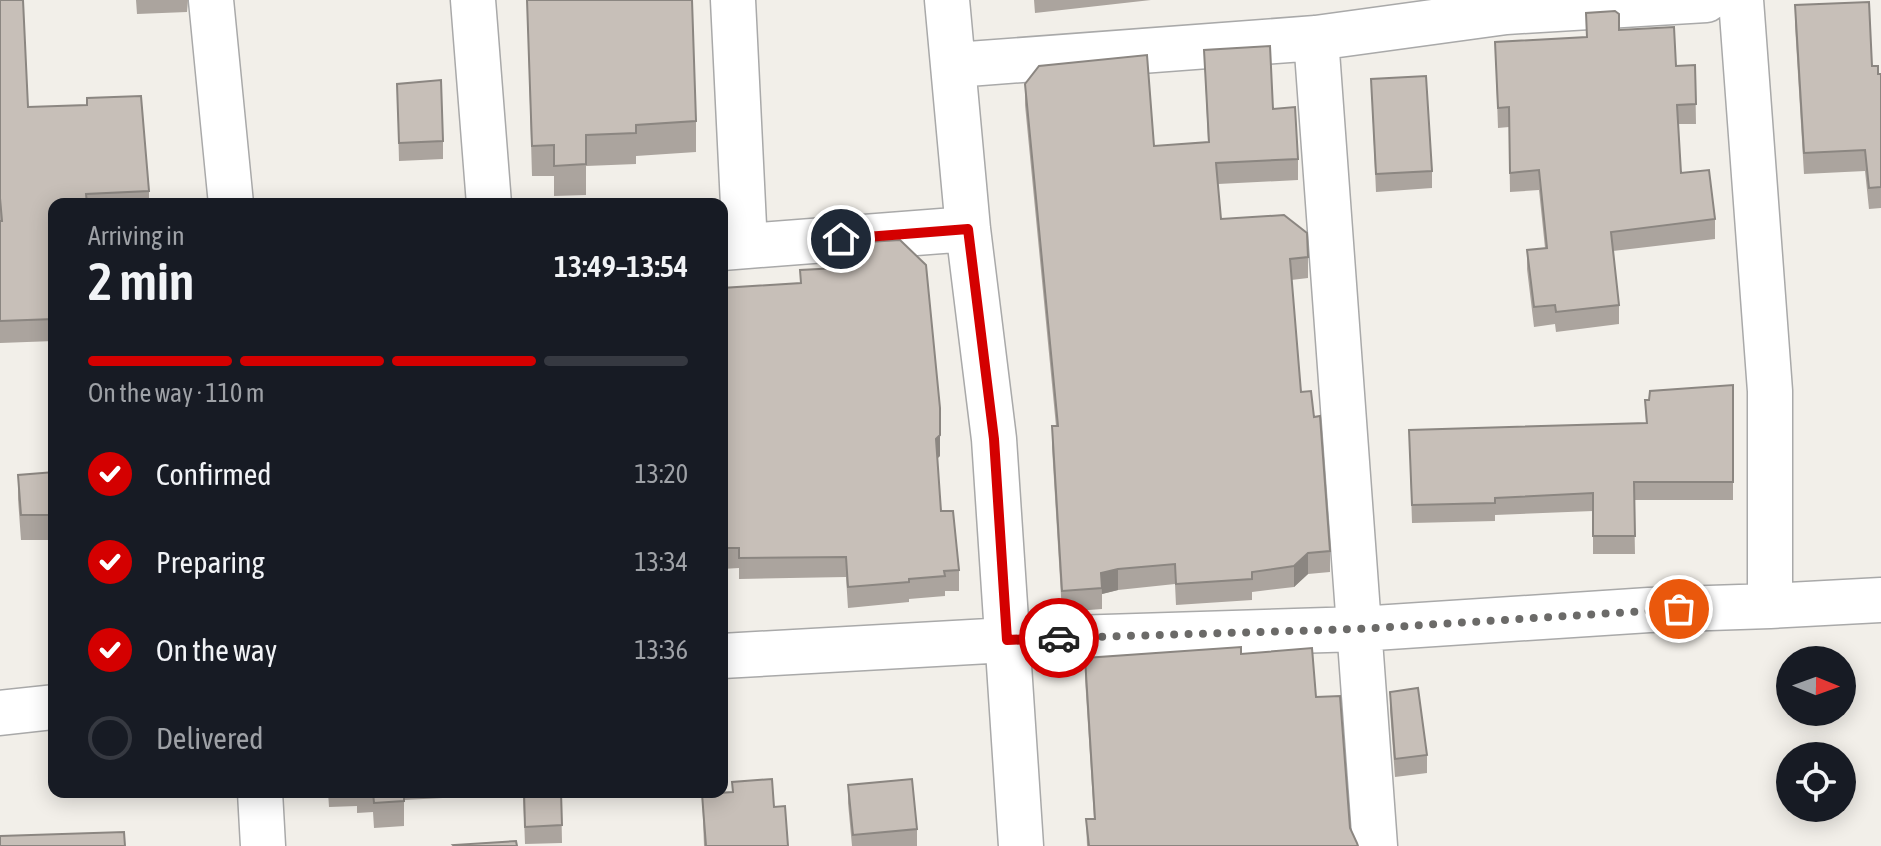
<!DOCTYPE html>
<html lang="en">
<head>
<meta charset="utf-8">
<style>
	:root { --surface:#171b24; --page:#242831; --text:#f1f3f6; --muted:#9ea1a6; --line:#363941; --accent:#d40000 }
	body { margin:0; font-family:"Asap Condensed",sans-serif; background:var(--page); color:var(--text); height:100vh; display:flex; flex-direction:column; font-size:30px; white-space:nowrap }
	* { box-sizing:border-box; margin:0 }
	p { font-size:26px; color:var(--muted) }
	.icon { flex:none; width:44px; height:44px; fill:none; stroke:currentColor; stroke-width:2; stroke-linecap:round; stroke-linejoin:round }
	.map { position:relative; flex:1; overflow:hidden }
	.side { position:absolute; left:48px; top:198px; width:680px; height:600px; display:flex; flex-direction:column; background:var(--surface); border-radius:16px; box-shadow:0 4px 20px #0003 }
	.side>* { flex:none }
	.needle { width:52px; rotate:91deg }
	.fabs { position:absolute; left:1776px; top:646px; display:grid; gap:16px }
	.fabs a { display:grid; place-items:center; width:80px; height:80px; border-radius:50%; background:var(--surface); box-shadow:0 4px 20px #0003; font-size:40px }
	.pin { position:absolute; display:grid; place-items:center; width:68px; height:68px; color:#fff; margin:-34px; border:4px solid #fff; border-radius:50%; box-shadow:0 2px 8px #0007 }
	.courier { position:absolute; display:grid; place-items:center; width:80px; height:80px; margin:-40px; border:6px solid #d40000; border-radius:50%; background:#fff; color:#222; box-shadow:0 2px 10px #0007 }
	.overview em { font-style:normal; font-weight:600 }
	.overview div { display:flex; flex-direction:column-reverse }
	.overview { display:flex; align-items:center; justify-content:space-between; height:136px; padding:0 40px }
	h1 { font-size:52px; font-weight:600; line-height:60px }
	.bar { display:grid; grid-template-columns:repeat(4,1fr); gap:12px 8px; align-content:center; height:96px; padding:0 40px }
	.bar i { height:10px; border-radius:6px; background:var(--line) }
	.bar .current { background:var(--accent) }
	.bar p { grid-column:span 4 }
	ol { padding:0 40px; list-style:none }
	li { display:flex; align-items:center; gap:24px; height:88px }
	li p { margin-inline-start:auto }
	li .icon { padding:8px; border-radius:50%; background:var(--accent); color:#fff; stroke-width:4 }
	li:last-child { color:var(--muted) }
	li i { width:44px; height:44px; border:4px solid var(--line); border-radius:50% }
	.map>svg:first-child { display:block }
</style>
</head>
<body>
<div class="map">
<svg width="1881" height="846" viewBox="0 0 1881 846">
	<rect width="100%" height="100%" fill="#f2efe9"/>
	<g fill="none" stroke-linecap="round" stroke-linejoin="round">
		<g stroke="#a9a9a9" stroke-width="47">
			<path id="street" d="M211,0L231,204
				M473,0L489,204
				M733,0L745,246
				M947,0L968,229L994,439L1021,846
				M1316,38L1375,846
				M955,65L1316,38L1506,12L1706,0
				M722,248L968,229
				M1770,606L1881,600
				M722,656L1007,640L1359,629L1649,610L1770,606V391L1741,0
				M0,713L54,707
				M260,792L263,846"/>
		</g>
		<use href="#street" stroke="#fff" stroke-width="44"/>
	</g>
	<path fill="#aba49e" d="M0,0L28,107L149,191V204H54V341L0,343Z
		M136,0H188L187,12L137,14Z
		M527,0L696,121V152L636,156V164L586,166V195L554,196V176H532Z
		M1034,0H1151L1035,13Z
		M1795,5L1872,66L1878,74H1881V208L1869,209L1865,171L1804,174L1795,25Z
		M1586,13L1619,30L1676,66L1695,65L1696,124H1678L1681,173L1715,219V239L1613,251L1619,305V324L1556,332L1555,324L1534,327L1527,269V250L1545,248L1539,190L1510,192L1509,127L1498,128L1495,42L1586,37Z
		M1204,50L1273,109L1298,159V180L1218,184L1221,219L1308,257V278L1291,280L1301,392L1330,551V572L1308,574L1294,587L1252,592V600L1176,605L1175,584L1118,590L1102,594V609L1062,612L1052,447V426H1056L1025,105V84L1154,146L1208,142Z
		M1371,79L1432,171V188L1376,192Z
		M397,84L443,141V159L399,161Z
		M836,244L940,456L937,458L941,511L959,570V591H945V596L909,599V602L848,608L846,577L739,579V568L722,569V288L800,283L836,268Z
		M1733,385V500H1634L1635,554H1593V511L1495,515V521L1412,523L1409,430L1646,423L1645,400Z
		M54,472V540H21L18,499V475Z
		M1241,654L1316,697L1350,828L1358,846H1087L1086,819H1094L1085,678V658Z
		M1390,692L1427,755V773L1395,777L1390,710Z
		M732,782L774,807L788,846H704L702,794L732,792Z
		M848,785L917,829V846H852L848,803Z
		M328,792H443V798L404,800V826L374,828L373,812L357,813V806L329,807Z
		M523,792H561L562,843L525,844Z"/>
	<path fill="#8b8681" d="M940,408V456L936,460V439Z
		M1308,553V574L1294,587V566Z
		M1118,569V590L1102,594L1101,573Z"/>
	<path fill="#c7bfb8" stroke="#8b8681" stroke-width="2" d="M0,0H23L28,107L87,105V98L141,96L149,191L86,194L87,204H54V319L0,321V221H2L0,198Z
		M527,0H692L696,121L636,125V133L586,135V164L554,166V145L532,146Z
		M1869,2L1872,66H1878V74H1881V187L1869,188L1865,150L1804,153L1795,5Z
		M1615,11L1619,14V30L1674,27L1676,66L1695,65L1696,104L1677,105L1681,173L1709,170L1715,219L1611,232L1619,305L1556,312L1555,305L1534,307L1527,250L1547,248L1539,170L1510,173L1509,107L1498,108L1495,42L1587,37L1586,13Z
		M1270,46L1273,109L1295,107L1298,159L1216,163L1221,219L1284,215L1307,233L1308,257L1290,259L1301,392L1311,391L1314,417L1320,416L1330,551L1308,553L1294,566L1252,572V579L1176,584L1175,564L1118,569L1101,573L1102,588L1062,591L1052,426H1058L1025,84L1039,66L1147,55L1154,146L1209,142L1204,50Z
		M1426,76L1432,171L1376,174L1371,79Z
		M441,80L443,141L399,143L397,84Z
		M900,240L926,265L940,408V435L936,439L941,511H953L959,570L944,571L945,576L909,579V582L848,587L846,557L739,558V548H722V288L801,283L800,270L838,268L836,244Z
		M1733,385V482H1634L1635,536H1593V493L1495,498V503L1412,505L1409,430L1647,423L1645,400H1649L1650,391Z
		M54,472V515H21L18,475Z
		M1241,647V654L1312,648L1316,697L1340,696L1350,828L1357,843L1358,846H1089L1086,819H1095L1085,658Z
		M1418,688L1427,755L1395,759L1390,692Z
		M772,779L774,807L785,806L788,846H706L702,794L733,792L732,782Z
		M912,779L917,829L853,835L848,785Z
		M373,792H404V801L374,803Z
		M524,792H561L562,825L525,827Z
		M124,832L125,846H0V836Z
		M516,841L517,846H454L453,845Z"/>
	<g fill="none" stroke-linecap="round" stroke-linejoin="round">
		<path stroke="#6b6a68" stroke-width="8" stroke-dasharray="0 14.4" d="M1059,638L1359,629L1679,609"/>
		<path stroke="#d40000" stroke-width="10" d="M841,239L968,229L994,439L1007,640L1059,638"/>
	</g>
</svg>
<div class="fabs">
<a><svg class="needle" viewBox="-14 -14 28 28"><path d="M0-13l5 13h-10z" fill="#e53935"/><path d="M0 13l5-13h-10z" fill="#9ea1a6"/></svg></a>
<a><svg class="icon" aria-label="locate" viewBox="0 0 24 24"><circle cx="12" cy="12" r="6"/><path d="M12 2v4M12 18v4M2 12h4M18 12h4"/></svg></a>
</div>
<div class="pin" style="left:1679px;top:609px;background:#ea580c"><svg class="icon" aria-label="bag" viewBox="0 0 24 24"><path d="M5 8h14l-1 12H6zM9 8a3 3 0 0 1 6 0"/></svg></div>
<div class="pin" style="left:841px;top:239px;background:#1f2937"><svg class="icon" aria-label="home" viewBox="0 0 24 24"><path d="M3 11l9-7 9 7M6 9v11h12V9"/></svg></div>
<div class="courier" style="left:1059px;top:638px"><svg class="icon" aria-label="car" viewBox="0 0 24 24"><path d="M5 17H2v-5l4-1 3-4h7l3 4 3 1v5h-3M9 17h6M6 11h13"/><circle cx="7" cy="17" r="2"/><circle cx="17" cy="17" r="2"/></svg></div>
<section class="side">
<div class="overview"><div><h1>2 min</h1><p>Arriving in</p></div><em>13:49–13:54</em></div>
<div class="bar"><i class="current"></i><i class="current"></i><i class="current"></i><i></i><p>On the way · 110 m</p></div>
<ol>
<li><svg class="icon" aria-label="check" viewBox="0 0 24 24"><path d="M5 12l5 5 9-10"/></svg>Confirmed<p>13:20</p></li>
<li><svg class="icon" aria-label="check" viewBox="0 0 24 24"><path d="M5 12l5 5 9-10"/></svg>Preparing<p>13:34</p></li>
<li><svg class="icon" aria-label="check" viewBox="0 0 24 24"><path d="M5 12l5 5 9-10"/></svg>On the way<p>13:36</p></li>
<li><i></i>Delivered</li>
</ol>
</section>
</div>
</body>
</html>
